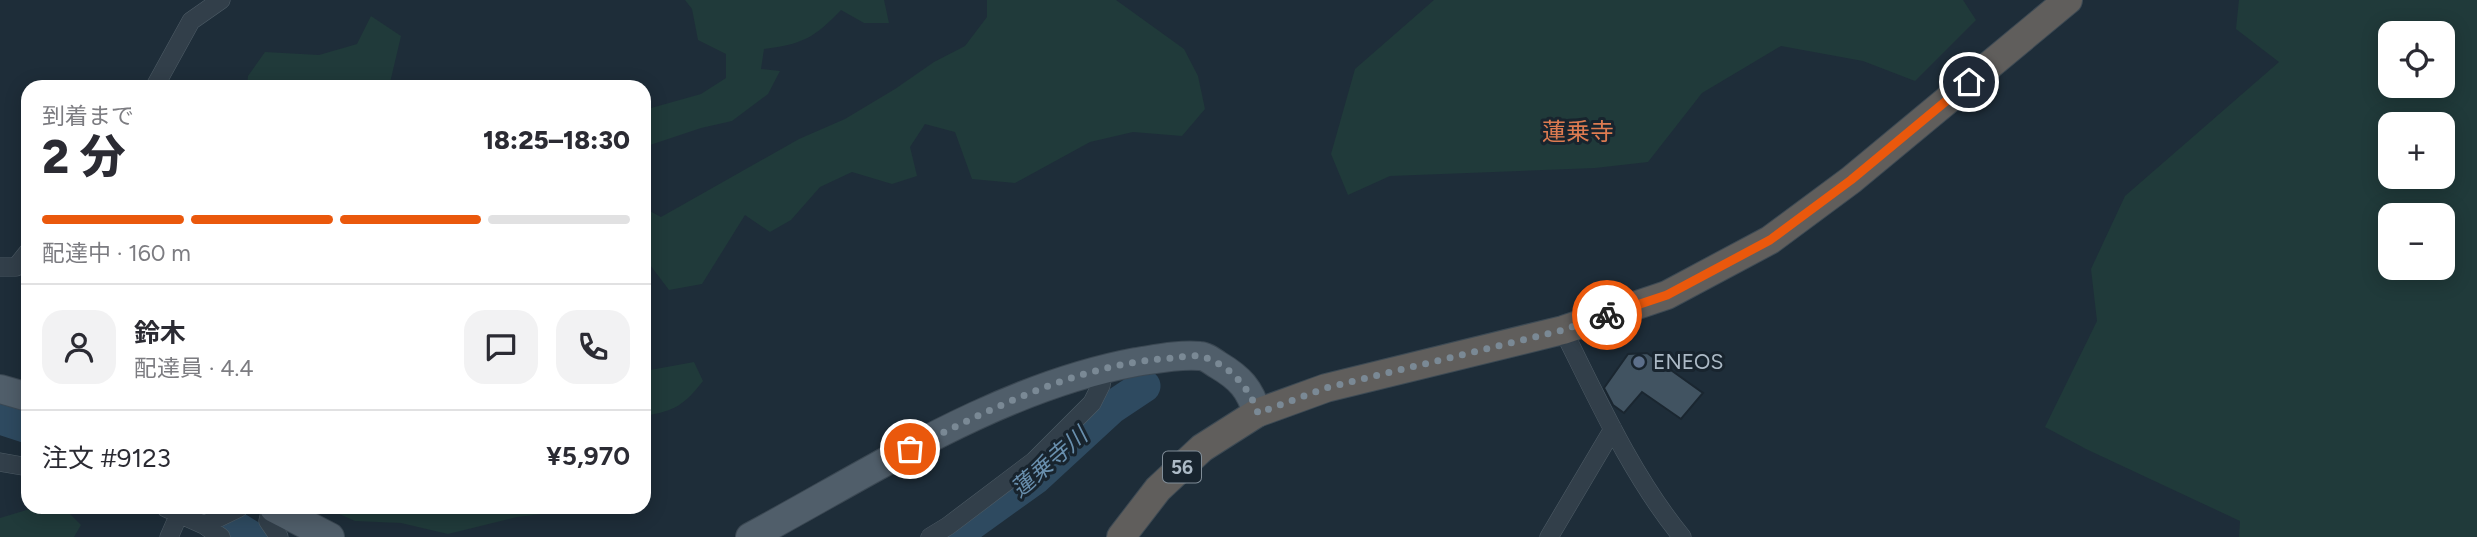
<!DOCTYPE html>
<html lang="ja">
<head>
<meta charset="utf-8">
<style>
	:root { --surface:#fff; --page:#f2f2f3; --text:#2b2b33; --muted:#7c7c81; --line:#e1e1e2; --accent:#ea580c }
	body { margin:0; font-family:Figtree,"Noto Sans JP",sans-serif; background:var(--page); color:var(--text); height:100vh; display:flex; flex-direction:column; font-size:26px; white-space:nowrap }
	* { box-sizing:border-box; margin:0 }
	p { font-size:23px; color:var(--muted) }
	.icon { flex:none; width:38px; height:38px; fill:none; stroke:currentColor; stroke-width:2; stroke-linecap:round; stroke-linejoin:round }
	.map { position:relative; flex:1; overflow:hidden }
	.panel { position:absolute; left:21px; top:80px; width:630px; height:434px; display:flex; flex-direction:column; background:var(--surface); border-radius:21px; box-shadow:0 4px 18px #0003 }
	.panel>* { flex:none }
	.fabs { position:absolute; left:2378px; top:21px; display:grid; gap:14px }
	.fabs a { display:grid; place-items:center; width:77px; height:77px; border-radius:14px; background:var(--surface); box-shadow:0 4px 18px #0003; font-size:35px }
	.pin { position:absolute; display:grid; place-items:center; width:60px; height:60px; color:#fff; margin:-30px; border:4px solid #fff; border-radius:50%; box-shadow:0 2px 7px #0007 }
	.courier { position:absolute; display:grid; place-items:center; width:70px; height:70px; margin:-35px; border:5px solid #ea580c; border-radius:50%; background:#fff; color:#222; box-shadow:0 2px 9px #0007 }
	.head em { font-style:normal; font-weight:800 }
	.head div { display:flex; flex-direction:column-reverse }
	.head { display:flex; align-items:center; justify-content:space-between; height:119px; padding:0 21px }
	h1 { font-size:46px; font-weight:800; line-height:52px }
	.bar { display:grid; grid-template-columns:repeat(4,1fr); gap:10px 7px; align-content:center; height:84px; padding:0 21px }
	.bar i { height:9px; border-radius:5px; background:var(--line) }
	.bar .on { background:var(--accent) }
	.bar p { grid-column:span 4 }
	.line { display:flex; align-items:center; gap:18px; padding:0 21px; border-top:2px solid var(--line) }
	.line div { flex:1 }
	.round { display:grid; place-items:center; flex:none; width:74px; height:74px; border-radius:21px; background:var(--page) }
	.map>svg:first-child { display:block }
</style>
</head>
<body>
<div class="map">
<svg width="2477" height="537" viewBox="0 0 2477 537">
	<rect width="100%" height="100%" fill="#1e2d39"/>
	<path fill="#203a3a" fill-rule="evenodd" d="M685,0H884L889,23H864L841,10C814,38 803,44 764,49L761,69L780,71L768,94L732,121L701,128L644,147V110L701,94L726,78V54L698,40L692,9Z
		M987,0H1116L1184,49L1198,76L1205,109L1182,136L1133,132L1090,142L1015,183L972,179L955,132L925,124L910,147L917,176L892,184L852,172L820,187L791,220L770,232L745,215L702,284L669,290L644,257V208L661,217L799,139L845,119L895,89L934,62L965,46L987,17Z
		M1434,0H1963L1976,20L1915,81L1863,61L1781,46L1702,93L1648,162L1595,168L1390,176L1348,195L1331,154L1355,69Z
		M2239,0H2477V537H2239L2240,521L2086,449L2045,427L2097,321L2091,269L2125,196L2279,62L2236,29ZM2390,33H2443V86H2390ZM2390,124H2443V177H2390ZM2443,215V268H2390V215Z
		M371,16L401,36L389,87H247L248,76L265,52L319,55L357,44Z
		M694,362L703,381C684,405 675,411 644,416V367L650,370Z
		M33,508H64L81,525L74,537H0V518Z
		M326,508H592L517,517L448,534L401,523L355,521Z"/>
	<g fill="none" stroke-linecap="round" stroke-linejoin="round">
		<path stroke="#2e4a60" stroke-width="33" d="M0,418L28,427
			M204,508L251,537
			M953,537L1035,478L1111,408L1144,386"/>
	</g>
	<path fill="#415361" stroke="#1a2630" stroke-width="2" d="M1647,353L1703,393L1681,419L1642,392L1624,413L1613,405L1604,388L1628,354Z"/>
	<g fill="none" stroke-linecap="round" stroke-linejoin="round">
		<g stroke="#4f5d67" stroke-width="19">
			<path id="minor" d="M154,88L191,21L221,0
				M0,267H16L28,252
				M1563,330C1598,400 1632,476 1682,537
				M0,462L28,467
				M166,508L204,525L221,537
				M271,508L268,521L279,537
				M204,525L239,508
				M169,537L180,512
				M930,537L948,526L1034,461L1092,403L1101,385L1104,368
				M1549,537L1613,429"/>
		</g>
		<g stroke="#3b4853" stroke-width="30">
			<path id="primary" d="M0,389L28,397
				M274,508L330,537
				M750,537C873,471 997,388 1136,362C1156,359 1179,354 1200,356C1206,356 1213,362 1218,365C1240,378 1250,389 1257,413"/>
		</g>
		<g stroke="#3d4a54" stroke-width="30">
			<path id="trunk" d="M1121,537L1158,489L1202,448L1257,413L1326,388L1563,330L1667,295L1770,240L1851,180L2068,0"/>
		</g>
		<use href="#minor" stroke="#323f4a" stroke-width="18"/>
		<use href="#primary" stroke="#505e6a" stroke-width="28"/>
		<use href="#trunk" stroke="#605e5c" stroke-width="28"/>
	</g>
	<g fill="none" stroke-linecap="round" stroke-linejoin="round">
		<path stroke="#7a8995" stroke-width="7" stroke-dasharray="0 12.6" d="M910,449C993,408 1078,364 1172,358C1181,357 1196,354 1204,357C1230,366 1249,387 1258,413L1326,388L1563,330L1607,315"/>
		<path stroke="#ea580c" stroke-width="9" d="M1607,315L1667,295L1770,240L1851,180L1969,82"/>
	</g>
	<circle fill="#5c6f8a" stroke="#18242e" stroke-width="2.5" cx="1639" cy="362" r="7"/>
	<g text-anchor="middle" stroke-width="6" stroke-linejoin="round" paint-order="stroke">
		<rect fill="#18242e" stroke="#808d98" stroke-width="2" x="1163" y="451.5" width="38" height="31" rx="5"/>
		<g font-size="19" font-weight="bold" fill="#acbac6">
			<text x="1182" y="474">56</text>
		</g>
		<g font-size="21" fill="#acbac6" stroke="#18242e" text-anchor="start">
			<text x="1653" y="369">ENEOS</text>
		</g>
		<g font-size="23" font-style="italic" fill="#698fad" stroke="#18242e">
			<text transform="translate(1049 462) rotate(-41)" y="8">蓮乗寺川</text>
		</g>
		<g font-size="24" fill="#dd7b51" stroke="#18242e">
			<text x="1578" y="140">蓮乗寺</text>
		</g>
	</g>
</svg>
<div class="fabs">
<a><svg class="icon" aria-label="locate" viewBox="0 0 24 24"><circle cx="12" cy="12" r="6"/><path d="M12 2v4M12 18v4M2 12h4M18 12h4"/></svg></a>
<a>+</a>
<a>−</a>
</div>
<div class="pin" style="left:910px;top:449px;background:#ea580c"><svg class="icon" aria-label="bag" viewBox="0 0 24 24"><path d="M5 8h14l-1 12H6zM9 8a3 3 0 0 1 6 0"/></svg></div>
<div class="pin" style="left:1969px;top:82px;background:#1f2937"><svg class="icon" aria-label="home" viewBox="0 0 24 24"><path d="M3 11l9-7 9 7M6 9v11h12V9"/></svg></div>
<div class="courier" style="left:1607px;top:315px"><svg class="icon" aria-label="bike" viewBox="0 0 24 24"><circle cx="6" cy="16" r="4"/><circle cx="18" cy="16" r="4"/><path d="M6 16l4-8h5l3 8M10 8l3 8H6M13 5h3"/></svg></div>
<section class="panel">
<div class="head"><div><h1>2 分</h1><p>到着まで</p></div><em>18:25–18:30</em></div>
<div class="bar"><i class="on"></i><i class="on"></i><i class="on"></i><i></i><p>配達中 · 160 m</p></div>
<div class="line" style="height:126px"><a class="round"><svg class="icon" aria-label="person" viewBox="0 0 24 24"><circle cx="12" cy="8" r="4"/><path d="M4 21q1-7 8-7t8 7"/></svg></a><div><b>鈴木</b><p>配達員 · 4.4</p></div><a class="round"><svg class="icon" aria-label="chat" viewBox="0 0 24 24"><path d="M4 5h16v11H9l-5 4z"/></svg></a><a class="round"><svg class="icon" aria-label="phone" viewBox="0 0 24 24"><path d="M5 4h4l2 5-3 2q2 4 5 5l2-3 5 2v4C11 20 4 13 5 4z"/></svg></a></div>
<div class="line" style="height:91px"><div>注文 #9123</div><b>¥5,970</b></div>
</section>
</div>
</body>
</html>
